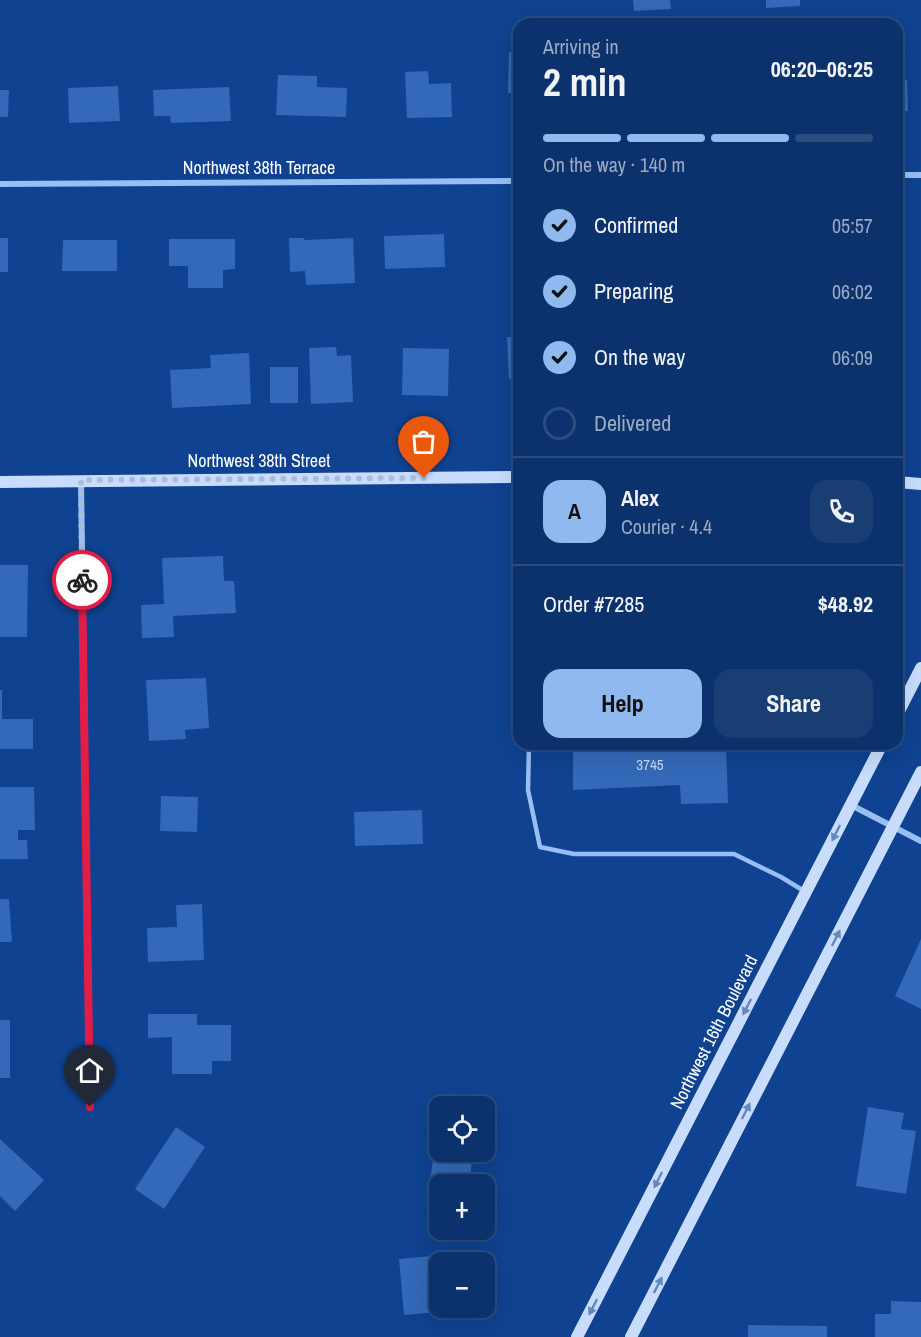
<!DOCTYPE html>
<html lang="en">
<head>
<meta charset="utf-8">
<style>
	:root { --surface:#0b326c; --page:#193e74; --text:#f1f3f6; --muted:#9aaac2; --line:#2b4d7f; --accent:#90b9f0 }
	body { margin:0; font-family:"Archivo Narrow",sans-serif; background:var(--page); color:var(--text); height:100vh; display:flex; flex-direction:column; font-size:22px; white-space:nowrap }
	* { box-sizing:border-box; margin:0 }
	p { font-size:20px; color:var(--muted) }
	.icon { flex:none; width:33px; height:33px; fill:none; stroke:currentColor; stroke-width:2; stroke-linecap:round; stroke-linejoin:round }
	.map { position:relative; flex:1; overflow:hidden }
	.panel { position:absolute; left:513px; top:18px; width:390px; height:732px; display:flex; flex-direction:column; background:var(--surface); border-radius:18px; box-shadow:0 6px 24px #0002,0 0 0 2px var(--line) }
	.panel>* { flex:none }
	.fabs { position:absolute; left:429px; top:1096px; display:grid; gap:12px }
	.fabs a { display:grid; place-items:center; width:66px; height:66px; border-radius:12px; background:var(--surface); box-shadow:0 6px 24px #0002,0 0 0 2px var(--line); font-size:30px }
	.pin { position:absolute; display:grid; place-items:center; width:51px; height:51px; color:#fff; margin:-62px -26px; border-radius:50% 50% 50% 0; rotate:-45deg; box-shadow:0 0 6px #0007 }
	.pin .icon { rotate:45deg }
	.courier { position:absolute; display:grid; place-items:center; width:60px; height:60px; margin:-30px; border:4px solid #e11d48; border-radius:50%; background:#fff; color:#222; box-shadow:0 2px 8px #0007 }
	.head em { font-style:normal; font-weight:700 }
	.head div { display:flex; flex-direction:column-reverse }
	.head { display:flex; align-items:center; justify-content:space-between; height:102px; padding:0 30px }
	h1 { font-size:39px; font-weight:700; line-height:45px }
	.bar { display:grid; grid-template-columns:repeat(4,1fr); gap:9px 6px; align-content:center; height:72px; padding:0 30px }
	.bar i { height:8px; border-radius:4px; background:var(--line) }
	.bar .selected { background:var(--accent) }
	.bar p { grid-column:span 4 }
	.line { display:flex; align-items:center; gap:15px; padding:0 30px; border-top:2px solid var(--line) }
	.line div { flex:1 }
	.round { display:grid; place-items:center; flex:none; width:63px; height:63px; border-radius:18px; background:var(--page) }
	ol { padding:0 30px; list-style:none }
	li { display:flex; align-items:center; gap:18px; height:66px }
	li p { margin-inline-start:auto }
	li .icon { padding:6px; border-radius:50%; background:var(--accent); color:#111; stroke-width:4 }
	li:last-child { color:var(--muted) }
	li i { width:33px; height:33px; border:3px solid var(--line); border-radius:50% }
	.cta { display:flex; gap:12px; margin-top:auto; padding:12px 30px }
	.cta a { flex:1; height:69px; border-radius:18px; background:var(--accent); color:#111; font-size:24px; font-weight:700; line-height:69px; text-align:center }
	.cta a+a { background:var(--page); color:var(--text) }
	.map>svg:first-child { display:block }
</style>
</head>
<body>
<div class="map">
<svg width="921" height="1337" viewBox="0 0 921 1337">
	<rect width="100%" height="100%" fill="#0f4290"/>
	<path fill="#3369b8" d="M633,0H670L671,9L634,11Z
		M766,0H800V6L766,8Z
		M509,52H519V93H508Z
		M428,71L429,84L451,83L452,117L407,118L405,72Z
		M278,75L317,76V87L347,88L346,117L276,115Z
		M907,80L908,111H897V81Z
		M118,86L120,121L69,123L68,88Z
		M229,87L231,121L171,123L170,116H154L153,90Z
		M0,90H9L8,117H0Z
		M897,227H902L901,264H897Z
		M444,234L445,267L385,269L384,236Z
		M0,238H8V272H0Z
		M289,238H304V240L353,238L355,283L306,285L305,271L290,272Z
		M169,239H235V269L223,270V288H188V266H169Z
		M63,240H117V271H62Z
		M507,337H519V379H509Z
		M336,347L337,356L351,355L353,402L311,404L309,348Z
		M403,348L449,349L448,396L402,395Z
		M249,353L251,404L172,408L170,370L211,368L210,355Z
		M270,367H298V403H270Z
		M223,556L224,581H234L236,613L173,616L174,637L142,638L141,605L164,604L162,558Z
		M0,565H28L27,637H0Z
		M206,678L209,728L185,730L186,739L149,741L146,680Z
		M0,690H2V719H33V749H0Z
		M573,744H726L728,803L681,804L680,785L573,790Z
		M0,787H34L35,830H18V840H27L28,859H0Z
		M161,796L198,797L197,832L160,831Z
		M422,810L423,844L355,846L354,812Z
		M0,899H9L12,942H0Z
		M202,904L204,960L148,962L147,928L177,927L176,905Z
		M921,939V1009L895,996Z
		M148,1014H197V1025H231V1061H212V1074H172V1037L148,1038Z
		M0,1020H10V1078H0Z
		M868,1107L904,1113L901,1129L916,1131L906,1194L856,1186Z
		M438,1118L440,1152H473L469,1185L430,1183Z
		M176,1127L205,1147L164,1209L135,1189Z
		M0,1139L44,1180L15,1211L0,1196Z
		M454,1254L455,1263H440V1308H460L461,1310L404,1315L399,1259Z
		M891,1301L921,1302V1337H875V1314H891Z
		M748,1325L827,1326V1337H748Z"/>
	<g fill="none" stroke-linecap="round" stroke-linejoin="round">
		<path stroke="#98bef3" stroke-width="4.5" d="M529,744L528,790L540,847L574,854H734L781,877L804,891"/>
		<path stroke="#98bef3" stroke-width="6" d="M897,175H921
			M0,184L519,181
			M81,481L90,1107
			M851,805L921,841"/>
		<path stroke="#c8ddfd" stroke-width="12" d="M0,482L519,477
			M897,482L921,484
			M897,715L921,668
			M577,1337L882,744
			M631,1337L921,772"/>
	</g>
	<defs><path id="oneway-solid" d="M-6-.8H1V-3.2L6.5 0L1 3.2V.8H-6Z" transform="scale(1.5)"/></defs>
	<g fill="#6288c1">
		<use href="#oneway-solid" transform="translate(836 833) rotate(117)"/>
		<use href="#oneway-solid" transform="translate(836 938) rotate(-63)"/>
		<use href="#oneway-solid" transform="translate(747 1007) rotate(117)"/>
		<use href="#oneway-solid" transform="translate(746 1111) rotate(-63)"/>
		<use href="#oneway-solid" transform="translate(658 1180) rotate(117)"/>
		<use href="#oneway-solid" transform="translate(658 1285) rotate(-63)"/>
		<use href="#oneway-solid" transform="translate(593 1307) rotate(117)"/>
	</g>
	<g fill="none" stroke-linecap="round" stroke-linejoin="round">
		<path stroke="#abbdd8" stroke-width="6" stroke-dasharray="0 10.8" d="M82,580L81,480L424,478"/>
		<path stroke="#e11d48" stroke-width="8" d="M82,580L90,1107"/>
	</g>
	<g text-anchor="middle" stroke-width="4.5" stroke-linejoin="round" paint-order="stroke">
		<g font-size="15" fill="#ccdaed">
			<text x="650" y="770">3745</text>
		</g>
		<g font-size="18" fill="#fff" stroke="#0f4290">
			<text x="259" y="174">Northwest 38th Terrace</text>
			<text x="259" y="467">Northwest 38th Street</text>
			<text transform="translate(714 1032) rotate(-63)" y="6">Northwest 16th Boulevard</text>
		</g>
	</g>
</svg>
<div class="fabs">
<a><svg class="icon" aria-label="locate" viewBox="0 0 24 24"><circle cx="12" cy="12" r="6"/><path d="M12 2v4M12 18v4M2 12h4M18 12h4"/></svg></a>
<a>+</a>
<a>−</a>
</div>
<div class="pin" style="left:424px;top:478px;background:#ea580c"><svg class="icon" aria-label="bag" viewBox="0 0 24 24"><path d="M5 8h14l-1 12H6zM9 8a3 3 0 0 1 6 0"/></svg></div>
<div class="pin" style="left:90px;top:1107px;background:#1f2937"><svg class="icon" aria-label="home" viewBox="0 0 24 24"><path d="M3 11l9-7 9 7M6 9v11h12V9"/></svg></div>
<div class="courier" style="left:82px;top:580px"><svg class="icon" aria-label="bike" viewBox="0 0 24 24"><circle cx="6" cy="16" r="4"/><circle cx="18" cy="16" r="4"/><path d="M6 16l4-8h5l3 8M10 8l3 8H6M13 5h3"/></svg></div>
<section class="panel">
<div class="head"><div><h1>2 min</h1><p>Arriving in</p></div><em>06:20–06:25</em></div>
<div class="bar"><i class="selected"></i><i class="selected"></i><i class="selected"></i><i></i><p>On the way · 140 m</p></div>
<ol>
<li><svg class="icon" aria-label="check" viewBox="0 0 24 24"><path d="M5 12l5 5 9-10"/></svg>Confirmed<p>05:57</p></li>
<li><svg class="icon" aria-label="check" viewBox="0 0 24 24"><path d="M5 12l5 5 9-10"/></svg>Preparing<p>06:02</p></li>
<li><svg class="icon" aria-label="check" viewBox="0 0 24 24"><path d="M5 12l5 5 9-10"/></svg>On the way<p>06:09</p></li>
<li><i></i>Delivered</li>
</ol>
<div class="line" style="height:108px"><b class="round" style="background:var(--accent);color:#111">A</b><div><b>Alex</b><p>Courier · 4.4</p></div><a class="round"><svg class="icon" aria-label="phone" viewBox="0 0 24 24"><path d="M5 4h4l2 5-3 2q2 4 5 5l2-3 5 2v4C11 20 4 13 5 4z"/></svg></a></div>
<div class="line" style="height:78px"><div>Order #7285</div><b>$48.92</b></div>
<div class="cta"><a>Help</a><a>Share</a></div>
</section>
</div>
</body>
</html>
